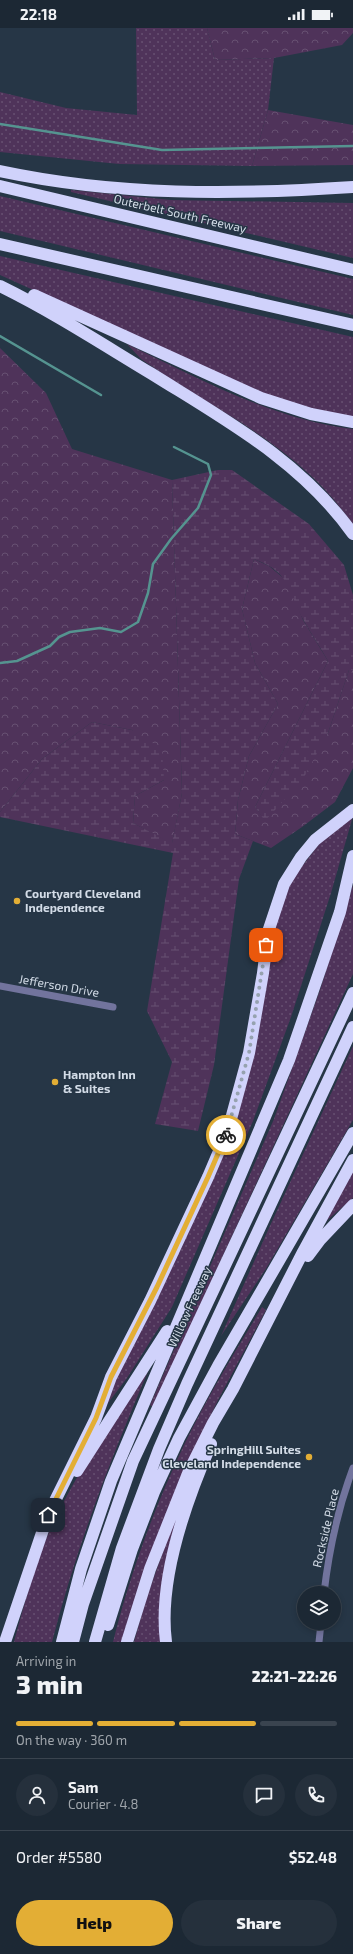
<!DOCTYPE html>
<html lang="en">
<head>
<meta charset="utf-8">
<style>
	:root { --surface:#1c2834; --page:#25303c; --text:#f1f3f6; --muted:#a0a6ac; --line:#3a444f; --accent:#e3ae35 }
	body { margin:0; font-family:"Exo 2",sans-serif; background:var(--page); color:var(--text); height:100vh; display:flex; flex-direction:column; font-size:15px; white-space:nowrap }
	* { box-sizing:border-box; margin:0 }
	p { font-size:13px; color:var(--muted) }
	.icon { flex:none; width:22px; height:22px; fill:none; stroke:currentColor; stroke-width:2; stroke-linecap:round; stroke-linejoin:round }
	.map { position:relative; height:1614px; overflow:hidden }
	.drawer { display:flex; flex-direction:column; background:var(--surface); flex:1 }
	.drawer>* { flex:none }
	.tools { position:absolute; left:297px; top:1558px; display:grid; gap:8px }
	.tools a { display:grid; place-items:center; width:44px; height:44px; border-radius:50%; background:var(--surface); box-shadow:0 2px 6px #0003,0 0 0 1px var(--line); font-size:20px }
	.pin { position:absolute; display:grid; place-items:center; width:34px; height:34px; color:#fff; margin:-17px; border-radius:8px; box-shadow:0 2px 6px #0006 }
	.courier { position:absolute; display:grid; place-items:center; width:40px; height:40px; margin:-20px; border:3px solid #e3ae35; border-radius:50%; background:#fff; color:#222; box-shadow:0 1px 5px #0007 }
	.headline em { font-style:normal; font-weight:800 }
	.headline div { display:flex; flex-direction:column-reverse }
	.headline { display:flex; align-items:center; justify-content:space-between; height:68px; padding:0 16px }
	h1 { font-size:26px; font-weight:800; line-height:30px }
	.bar { display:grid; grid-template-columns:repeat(4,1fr); gap:6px 4px; align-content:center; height:48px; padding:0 16px }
	.bar i { height:5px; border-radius:3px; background:var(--line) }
	.bar .current { background:var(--accent) }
	.bar p { grid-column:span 4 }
	.line { display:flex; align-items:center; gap:10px; padding:0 16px; border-top:1px solid var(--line) }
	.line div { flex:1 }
	.round { display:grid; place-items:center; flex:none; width:42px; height:42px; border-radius:21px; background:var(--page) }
	.action { display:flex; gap:8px; margin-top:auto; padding:8px 16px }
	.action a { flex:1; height:46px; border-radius:24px; background:var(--accent); color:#111; font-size:16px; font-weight:800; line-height:46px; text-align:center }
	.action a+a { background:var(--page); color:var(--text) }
	.status { display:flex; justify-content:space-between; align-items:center; height:28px; padding:0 20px; background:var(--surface); direction:ltr }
	.status svg { height:11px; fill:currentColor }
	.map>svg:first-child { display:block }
</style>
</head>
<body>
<div class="status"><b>22:18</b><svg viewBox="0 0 49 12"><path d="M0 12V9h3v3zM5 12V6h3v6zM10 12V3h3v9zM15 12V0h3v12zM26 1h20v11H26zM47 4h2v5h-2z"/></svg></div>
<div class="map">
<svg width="353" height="1614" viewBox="0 0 353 1614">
	<defs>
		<pattern id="grass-dots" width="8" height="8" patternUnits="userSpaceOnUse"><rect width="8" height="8" fill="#4f335a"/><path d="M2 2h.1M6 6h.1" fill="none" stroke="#675072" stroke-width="1.8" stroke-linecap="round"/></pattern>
		<pattern id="forest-crowns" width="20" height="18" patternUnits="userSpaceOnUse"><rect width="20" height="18" fill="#4f335a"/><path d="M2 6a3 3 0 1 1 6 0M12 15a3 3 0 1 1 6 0" fill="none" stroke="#675072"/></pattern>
		<pattern id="wetland-marsh" width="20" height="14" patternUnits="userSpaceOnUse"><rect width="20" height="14" fill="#4f335a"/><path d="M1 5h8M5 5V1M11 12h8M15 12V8" fill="none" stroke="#675072"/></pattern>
	</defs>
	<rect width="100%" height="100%" fill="#263646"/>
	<path fill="url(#grass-dots)" d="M136,0H207L215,32L274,30L268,82L252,138L119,136L0,124V64L66,80L137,87Z
		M71,162L171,172L353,175V230L71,164Z
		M0,168L353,251V287L0,203Z
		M0,228L353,309V390L280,373L0,247Z
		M127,316C199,351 273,391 353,401V496C340,479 326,461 309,446C260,400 196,370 141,331Z
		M353,788L331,865L291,989L253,1093L172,1279L127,1350L108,1375L104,1376L224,1124L276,892L292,851L320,815Z
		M353,857V946L153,1379L150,1377L274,1091L320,962Z
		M353,1018V1092L267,1239L221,1308L269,1200Z
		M353,1142V1170L325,1194Z
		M262,1279L266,1282L218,1372L208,1393L123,1614H113C130,1546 154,1480 184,1417C207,1369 235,1324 262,1279Z
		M149,1341C111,1430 76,1520 52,1614H14C24,1577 34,1539 49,1504C75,1446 112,1392 149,1341Z
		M177,1485L163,1614H134L146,1571Z"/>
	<path fill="url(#forest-crowns)" d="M207,0H353V5L342,17L274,30L215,32Z
		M268,82L353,97V137L252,138Z
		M0,320L46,365L72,421L172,452L182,765L172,816L133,795L135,768L164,752L132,702L92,694L42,731L0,784Z
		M254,531L269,538L287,553L303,592L328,633L255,779L265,792L328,705L349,642H353V740L335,774L302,799L271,820L235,806L238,772L249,728L278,676L255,635L242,581Z"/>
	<path fill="url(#wetland-marsh)" d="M218,442H232L309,496L344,537L353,567V642H349L328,705L303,751L265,793L255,779L328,633C320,619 312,607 304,593C287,563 292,545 254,531L242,581L255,635L278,676L249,728L238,772L235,806L253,813L239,851L214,1037L198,1103L155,1096L172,1034L147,983L173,825L0,789V784L42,731L92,694L132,702L162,721L164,752L135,768L133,795L172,815L182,765L172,452Z"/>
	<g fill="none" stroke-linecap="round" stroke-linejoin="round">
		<path stroke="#559490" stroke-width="2.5" d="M0,96L162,122L353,118
			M0,308L101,367
			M0,635L17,633L50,618L59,609L70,604L100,600L121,604L138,594L148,565L153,536L171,511L198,480L211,447L208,436L174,419"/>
		<path stroke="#72749d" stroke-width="7" d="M0,958L113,979
			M324,1565C329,1522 338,1480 353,1440
			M319,1614L321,1595"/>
		<path stroke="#d0d2fb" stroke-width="12" d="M0,143C118,168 233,167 353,159
			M0,158L353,242
			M0,216L353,297
			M0,258C53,284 102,316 152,346C227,393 301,433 353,506
			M34,267L261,370L311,386L353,394
			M308,1228L320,1212L353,1177
			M77,1443L167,1303
			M48,1487L96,1390L111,1349L150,1273L208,1149L228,1102L249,1025L263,945L268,904L284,856L301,829L315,812L353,782
			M108,1597L132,1521L154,1464L179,1410L218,1338L353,1105
			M5,1614L48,1487L52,1482
			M62,1614L81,1541L111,1453L289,1032L340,884L353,828
			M73,1614L83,1576L133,1433L353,965
			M95,1614L122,1520L159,1421L187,1356L353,999
			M127,1614L150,1541L189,1443L213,1395L233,1361L303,1224L353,1132
			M166,1614C158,1552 186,1473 211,1416"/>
	</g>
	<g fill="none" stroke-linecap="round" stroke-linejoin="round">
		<path stroke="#96a2af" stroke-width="4" stroke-dasharray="0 7.2" d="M226,1107L249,1025L266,917"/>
		<path stroke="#e3ae35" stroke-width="5" d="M48,1487L96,1390L111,1349L157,1259L208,1149L226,1107"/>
	</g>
	<g fill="#e3ae35" stroke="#263646" stroke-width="1.5">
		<circle cx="17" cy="873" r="4"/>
		<circle cx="55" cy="1054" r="4"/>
		<circle cx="309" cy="1429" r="4"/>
	</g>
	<g text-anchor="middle" stroke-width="3" stroke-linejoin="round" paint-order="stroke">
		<g font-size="12" fill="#d3dce7" stroke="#263646">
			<text transform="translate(180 186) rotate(13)" y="4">Outerbelt South Freeway</text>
			<text transform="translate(59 958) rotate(10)" y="4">Jefferson Drive</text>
			<text transform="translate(190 1279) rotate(-65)" y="4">Willow Freeway</text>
			<text transform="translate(326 1500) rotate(-77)" y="4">Rockside Place</text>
		</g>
		<g font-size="12" font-weight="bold" fill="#d3dce7" stroke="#263646" text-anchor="start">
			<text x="25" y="870">Courtyard Cleveland<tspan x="25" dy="14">Independence</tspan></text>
			<text x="63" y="1051">Hampton Inn<tspan x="63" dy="14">&amp; Suites</tspan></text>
			<text x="301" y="1426" text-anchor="end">SpringHill Suites<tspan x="301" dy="14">Cleveland Independence</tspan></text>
		</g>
	</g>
</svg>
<div class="tools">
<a><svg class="icon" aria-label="layers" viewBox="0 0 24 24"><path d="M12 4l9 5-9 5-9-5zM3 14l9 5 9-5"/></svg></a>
</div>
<div class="pin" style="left:266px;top:917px;background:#ea580c"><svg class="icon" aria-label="bag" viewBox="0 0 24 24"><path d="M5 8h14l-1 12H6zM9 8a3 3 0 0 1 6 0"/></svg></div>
<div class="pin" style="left:48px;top:1487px;background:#1f2937"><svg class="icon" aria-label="home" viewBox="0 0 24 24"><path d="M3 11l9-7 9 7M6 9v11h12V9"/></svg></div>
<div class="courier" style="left:226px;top:1107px"><svg class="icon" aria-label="bike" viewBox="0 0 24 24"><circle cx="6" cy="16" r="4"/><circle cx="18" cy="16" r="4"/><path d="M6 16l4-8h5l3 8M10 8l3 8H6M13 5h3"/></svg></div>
</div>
<section class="drawer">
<div class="headline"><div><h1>3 min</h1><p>Arriving in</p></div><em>22:21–22:26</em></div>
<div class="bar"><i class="current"></i><i class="current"></i><i class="current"></i><i></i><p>On the way · 360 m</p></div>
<div class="line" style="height:72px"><a class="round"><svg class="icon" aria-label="person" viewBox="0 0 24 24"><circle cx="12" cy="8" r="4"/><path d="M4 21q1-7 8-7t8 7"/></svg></a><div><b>Sam</b><p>Courier · 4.8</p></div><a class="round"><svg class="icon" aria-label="chat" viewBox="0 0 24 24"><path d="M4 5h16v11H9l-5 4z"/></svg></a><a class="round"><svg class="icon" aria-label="phone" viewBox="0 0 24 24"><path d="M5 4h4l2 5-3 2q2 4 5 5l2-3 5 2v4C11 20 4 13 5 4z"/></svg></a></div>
<div class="line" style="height:52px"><div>Order #5580</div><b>$52.48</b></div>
<div class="action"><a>Help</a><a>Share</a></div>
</section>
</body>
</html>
